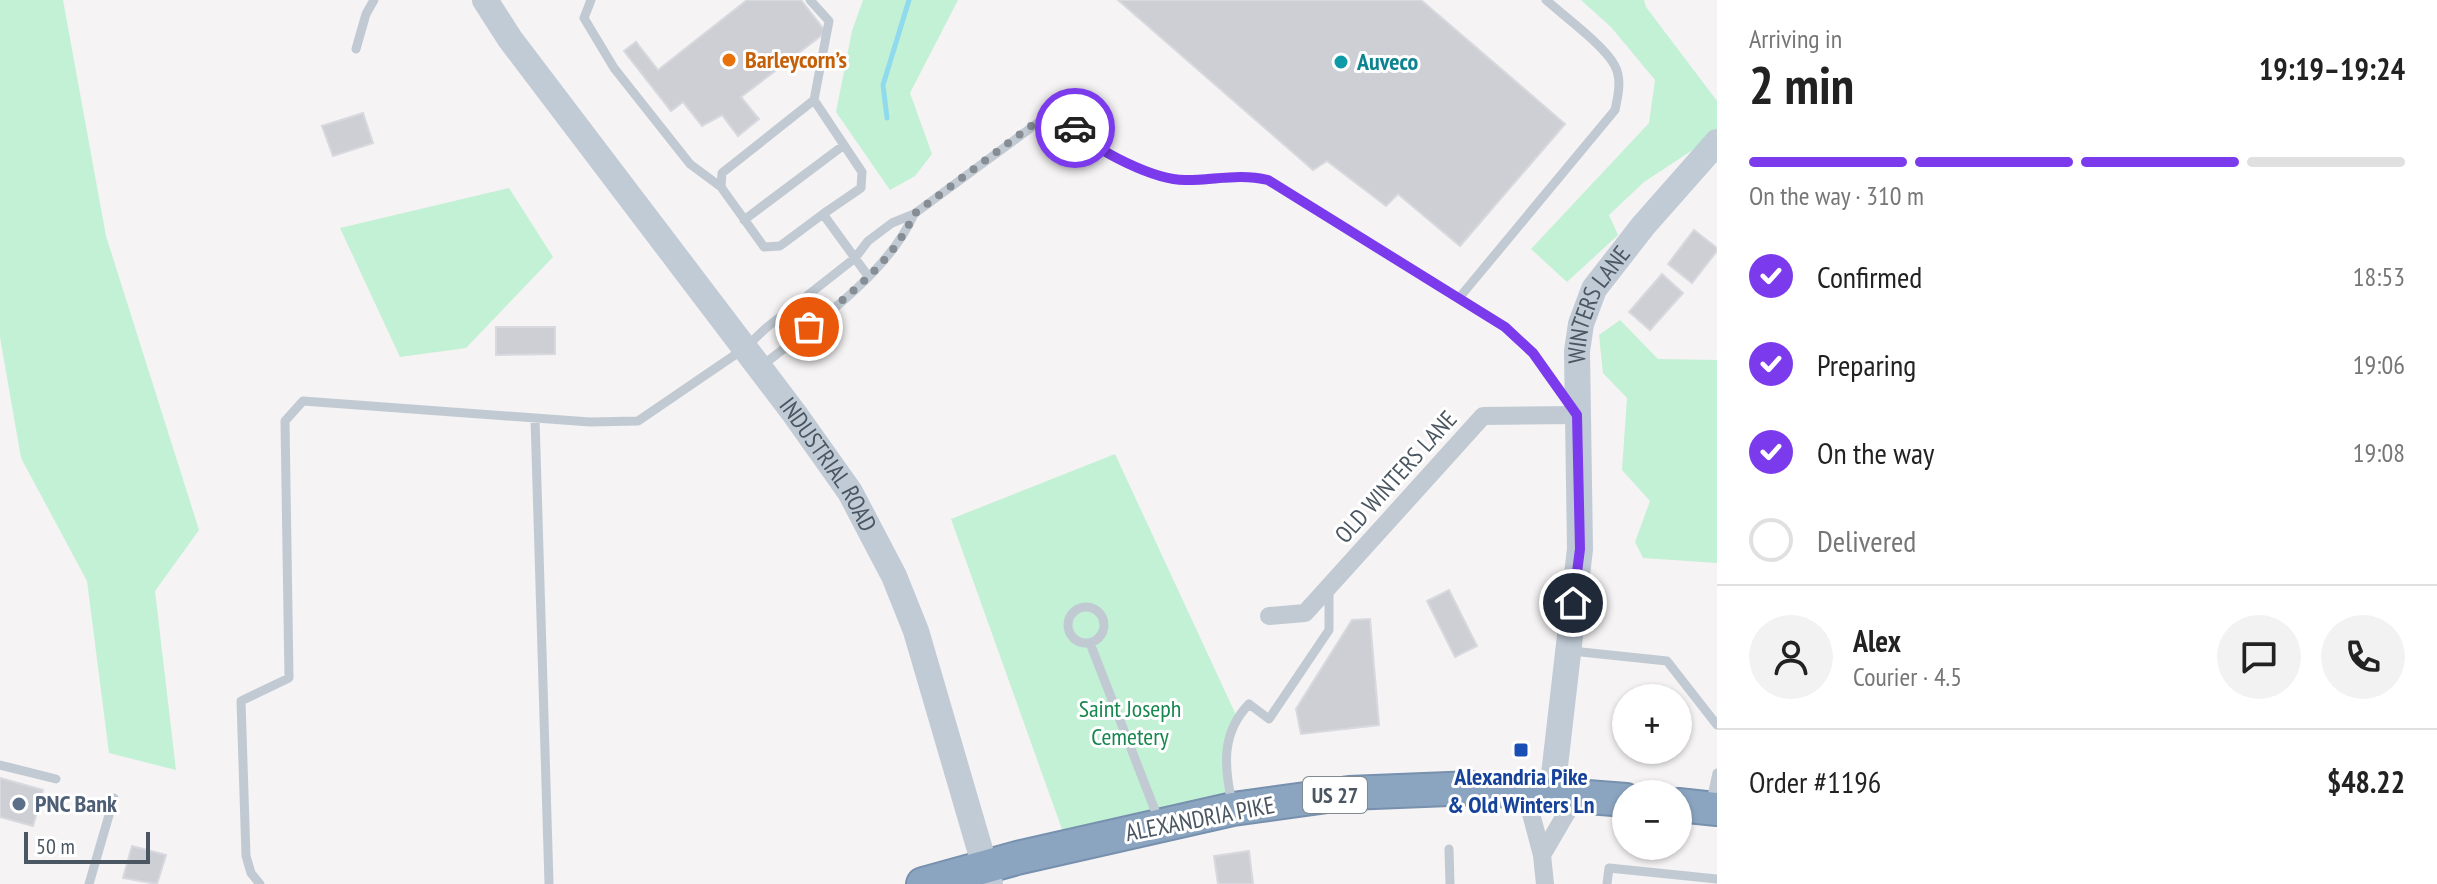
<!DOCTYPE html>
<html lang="en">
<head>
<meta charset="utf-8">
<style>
	:root { --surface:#fff; --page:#f2f2f2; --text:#222; --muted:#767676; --line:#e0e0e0; --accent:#7c3aed }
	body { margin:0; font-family:"PT Sans Narrow",sans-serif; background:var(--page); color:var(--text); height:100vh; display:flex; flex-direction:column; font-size:30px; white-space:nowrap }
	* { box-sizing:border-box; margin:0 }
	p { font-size:26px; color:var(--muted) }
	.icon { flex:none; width:44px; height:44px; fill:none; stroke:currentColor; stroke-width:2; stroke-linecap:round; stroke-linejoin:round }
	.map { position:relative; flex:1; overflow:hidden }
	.side { display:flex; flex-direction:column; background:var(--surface); width:720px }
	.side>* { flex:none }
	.buttons { position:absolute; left:1612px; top:684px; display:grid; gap:16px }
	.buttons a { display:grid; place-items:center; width:80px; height:80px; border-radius:50%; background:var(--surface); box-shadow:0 2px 6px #0004; font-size:40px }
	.scale { position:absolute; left:24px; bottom:20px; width:126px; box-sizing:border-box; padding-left:8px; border:4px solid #4a5661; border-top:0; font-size:22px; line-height:28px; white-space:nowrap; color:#4a5661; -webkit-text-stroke:6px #fff; paint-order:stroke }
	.pin { position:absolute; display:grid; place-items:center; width:68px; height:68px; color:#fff; margin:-34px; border:4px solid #fff; border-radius:50%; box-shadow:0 2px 8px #0007 }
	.courier { position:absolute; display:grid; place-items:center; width:80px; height:80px; margin:-40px; border:6px solid #7c3aed; border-radius:50%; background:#fff; color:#222; box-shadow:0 2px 10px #0007 }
	.head em { font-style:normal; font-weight:700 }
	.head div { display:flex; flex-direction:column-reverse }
	.head { display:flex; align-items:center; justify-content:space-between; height:136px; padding:0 32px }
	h1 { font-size:52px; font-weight:700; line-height:60px }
	.bar { display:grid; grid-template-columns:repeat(4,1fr); gap:12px 8px; align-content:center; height:96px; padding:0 32px }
	.bar i { height:10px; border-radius:6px; background:var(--line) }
	.bar .on { background:var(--accent) }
	.bar p { grid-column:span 4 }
	.line { display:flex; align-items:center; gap:20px; padding:0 32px; border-top:2px solid var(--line) }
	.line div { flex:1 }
	.round { display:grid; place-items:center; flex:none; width:84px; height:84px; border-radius:42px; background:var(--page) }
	ol { padding:0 32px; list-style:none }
	li { display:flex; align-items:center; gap:24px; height:88px }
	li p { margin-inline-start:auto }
	li .icon { padding:8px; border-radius:50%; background:var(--accent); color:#fff; stroke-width:4 }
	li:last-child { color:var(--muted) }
	li i { width:44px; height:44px; border:4px solid var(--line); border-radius:50% }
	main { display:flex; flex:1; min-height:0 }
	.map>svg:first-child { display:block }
</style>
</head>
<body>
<main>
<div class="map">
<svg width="1717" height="884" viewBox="0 0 1717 884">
	<rect width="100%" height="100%" fill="#f5f3f3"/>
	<path fill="#c3f1d5" d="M0,0H63L106,236L199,530L155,591L176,770L109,753L87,581L21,458L0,337Z
		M863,0H958L910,93L932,154L915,176L890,190L836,112L852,31Z
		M1581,0H1644L1646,7L1717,101V134L1644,182L1609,215L1618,235L1567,282L1531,249L1649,123L1655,80L1611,27Z
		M509,188L553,257L466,348L400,357L340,228Z
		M1620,320L1658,359L1717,360V563L1643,558L1635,542L1650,501L1622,470L1627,398L1603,373L1599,335Z
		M1115,454L1236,715L1228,737L1233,809L1068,846L951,519Z"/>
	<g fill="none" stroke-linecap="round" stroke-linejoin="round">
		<path stroke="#90daee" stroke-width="5" d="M887,118L883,85L909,0"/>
	</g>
	<path fill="#cdcfd5" stroke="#d7d9de" stroke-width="2" d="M747,0H801L826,32L741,97L759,119L738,136L722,115L702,126L683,102L671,111L624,51L636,42L658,70Z
		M1118,0H1421L1565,124L1460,246L1398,194L1386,206L1327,161L1313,170Z
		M363,113L373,143L333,156L322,126Z
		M1694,230L1717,248V251L1692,283L1668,264Z
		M1662,274L1683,293L1650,330L1629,312Z
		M496,327H555V354L496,355Z
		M1449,590L1477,646L1455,657L1427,601Z
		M1370,619L1379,725L1301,734L1296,709L1352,620Z
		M0,778L43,790L33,826L0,817Z
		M132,846L166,855L157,884L123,878Z
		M1249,851L1253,884H1218L1214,856Z"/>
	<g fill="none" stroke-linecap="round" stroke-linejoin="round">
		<g stroke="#7690ad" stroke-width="36">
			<path id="highway" d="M1678,805L1717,809
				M923,884L1017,858L1233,809L1349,793L1474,788L1626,800"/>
		</g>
		<path stroke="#c1cad2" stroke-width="9" d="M591,0L584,18L614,68L690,164L721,187L764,247L780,246L823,214L868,276
			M356,49L366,14L374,0
			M814,100L862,172L861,188L823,214
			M721,187L722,173L814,100L829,21L810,0
			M744,220L844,145
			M1459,298L1615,110C1618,96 1622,80 1615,66C1605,46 1564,16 1546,0
			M763,365C813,325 888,274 914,214
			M535,418L549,884
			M1068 625a18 18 0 1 1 36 0a18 18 0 1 1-36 0Z
			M1090,643L1158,818
			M1572,651L1667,661L1717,725
			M0,765L56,779
			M1711,801L1717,773
			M1232,803C1224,766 1221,733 1249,704L1269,719L1329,630V589
			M1449,849L1450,884
			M89,884L114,798
			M260,884L251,873L246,856L241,701L289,678L285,421L303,401L590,422L638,421L745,348L766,328L855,258L868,241L892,223L914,214L1051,113C1069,120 1071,128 1085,139C1104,154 1145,173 1169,178C1201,186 1235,171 1268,180L1505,327L1533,353L1571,406
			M1607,884L1609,868L1717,879"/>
		<path stroke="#c1cad2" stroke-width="18" d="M1269,616L1305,613L1483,416L1577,415
			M1525,791L1542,855L1545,884
			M1542,855L1577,795"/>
		<g stroke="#c1cbd6" stroke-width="26">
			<path id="s1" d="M485,0L510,39L794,413L850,492L894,576L916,631L990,884"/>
			<path id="s2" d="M1552,792L1580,549L1577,351L1581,324L1594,289L1643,226L1717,142"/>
		</g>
		<use href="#highway" stroke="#8ba5c1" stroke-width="32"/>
	</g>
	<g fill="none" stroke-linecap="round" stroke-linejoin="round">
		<path stroke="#868d94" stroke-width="8" stroke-dasharray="0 14.4" d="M809,327C848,296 894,261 914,214L1039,120L1051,113L1066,118L1075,128"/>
		<path stroke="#7c3aed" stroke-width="10" d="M1075,128C1095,151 1156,181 1187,180C1214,180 1240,173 1268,180L1505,327L1533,353L1577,415L1580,549L1573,603"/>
	</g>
	<circle fill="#e8710a" stroke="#fff" stroke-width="3" cx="729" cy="60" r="8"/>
	<circle fill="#0f9aa8" stroke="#fff" stroke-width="3" cx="1341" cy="62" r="8"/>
	<rect fill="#1a4fb4" stroke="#fff" stroke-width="3" x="1513" y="742" width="16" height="16" rx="4"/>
	<circle fill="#5c6f8a" stroke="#fff" stroke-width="3" cx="19" cy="804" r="8"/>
	<g text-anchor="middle" stroke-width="6" stroke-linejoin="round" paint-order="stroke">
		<rect fill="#fff" stroke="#808990" stroke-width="2" x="1303" y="777" width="64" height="36" rx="6"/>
		<g font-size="22" font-weight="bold" fill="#4a5661">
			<text x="1335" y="803">US 27</text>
		</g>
		<g font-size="24" font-weight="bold" fill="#c56008" stroke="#fff" text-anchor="start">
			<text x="745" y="68">Barleycorn’s</text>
		</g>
		<g font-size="24" font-weight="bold" fill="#0d838f" stroke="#fff" text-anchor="start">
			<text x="1357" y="70">Auveco</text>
		</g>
		<g font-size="24" fill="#4a5661" stroke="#fff">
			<text dy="8" stroke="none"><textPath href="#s2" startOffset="494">WINTERS LANE</textPath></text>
			<text dy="8" stroke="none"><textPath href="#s1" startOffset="578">INDUSTRIAL ROAD</textPath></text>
			<text transform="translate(1396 477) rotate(-48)" y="8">OLD WINTERS LANE</text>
			<text transform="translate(1200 819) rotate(-11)" y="8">ALEXANDRIA PIKE</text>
		</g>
		<g font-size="24" fill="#17864f" stroke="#fff">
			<text x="1130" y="717">Saint Joseph<tspan x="1130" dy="28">Cemetery</tspan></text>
		</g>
		<g font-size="24" font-weight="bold" fill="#164399" stroke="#fff">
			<text x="1521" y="785">Alexandria Pike<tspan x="1521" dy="28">&amp; Old Winters Ln</tspan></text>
		</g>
		<g font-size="24" font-weight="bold" fill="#4e5e75" stroke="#fff" text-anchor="start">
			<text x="35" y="812">PNC Bank</text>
		</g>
	</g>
</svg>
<div class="buttons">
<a>+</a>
<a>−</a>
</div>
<div class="scale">50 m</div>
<div class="pin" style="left:809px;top:327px;background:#ea580c"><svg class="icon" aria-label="bag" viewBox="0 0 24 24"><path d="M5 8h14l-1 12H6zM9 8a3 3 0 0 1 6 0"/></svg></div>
<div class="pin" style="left:1573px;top:603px;background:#1f2937"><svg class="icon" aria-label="home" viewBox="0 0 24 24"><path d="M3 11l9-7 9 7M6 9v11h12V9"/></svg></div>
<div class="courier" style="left:1075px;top:128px"><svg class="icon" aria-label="car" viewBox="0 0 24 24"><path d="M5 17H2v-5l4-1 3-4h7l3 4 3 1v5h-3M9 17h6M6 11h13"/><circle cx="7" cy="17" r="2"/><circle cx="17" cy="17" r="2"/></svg></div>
</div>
<section class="side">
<div class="head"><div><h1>2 min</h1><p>Arriving in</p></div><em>19:19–19:24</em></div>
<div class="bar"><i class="on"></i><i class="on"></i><i class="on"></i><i></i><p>On the way · 310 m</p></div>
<ol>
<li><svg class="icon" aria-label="check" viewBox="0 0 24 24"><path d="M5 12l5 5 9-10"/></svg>Confirmed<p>18:53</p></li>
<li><svg class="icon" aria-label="check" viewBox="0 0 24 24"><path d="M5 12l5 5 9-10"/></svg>Preparing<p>19:06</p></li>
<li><svg class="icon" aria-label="check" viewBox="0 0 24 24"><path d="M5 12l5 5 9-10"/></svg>On the way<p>19:08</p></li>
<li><i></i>Delivered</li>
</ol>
<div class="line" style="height:144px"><a class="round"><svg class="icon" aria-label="person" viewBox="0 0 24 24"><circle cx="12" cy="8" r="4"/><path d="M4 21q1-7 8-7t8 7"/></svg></a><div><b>Alex</b><p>Courier · 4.5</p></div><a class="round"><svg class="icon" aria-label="chat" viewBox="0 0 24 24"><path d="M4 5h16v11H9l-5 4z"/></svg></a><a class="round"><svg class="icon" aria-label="phone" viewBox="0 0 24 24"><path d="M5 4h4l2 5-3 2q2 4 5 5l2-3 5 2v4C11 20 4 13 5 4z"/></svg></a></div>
<div class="line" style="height:104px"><div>Order #1196</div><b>$48.22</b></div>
</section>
</main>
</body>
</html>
